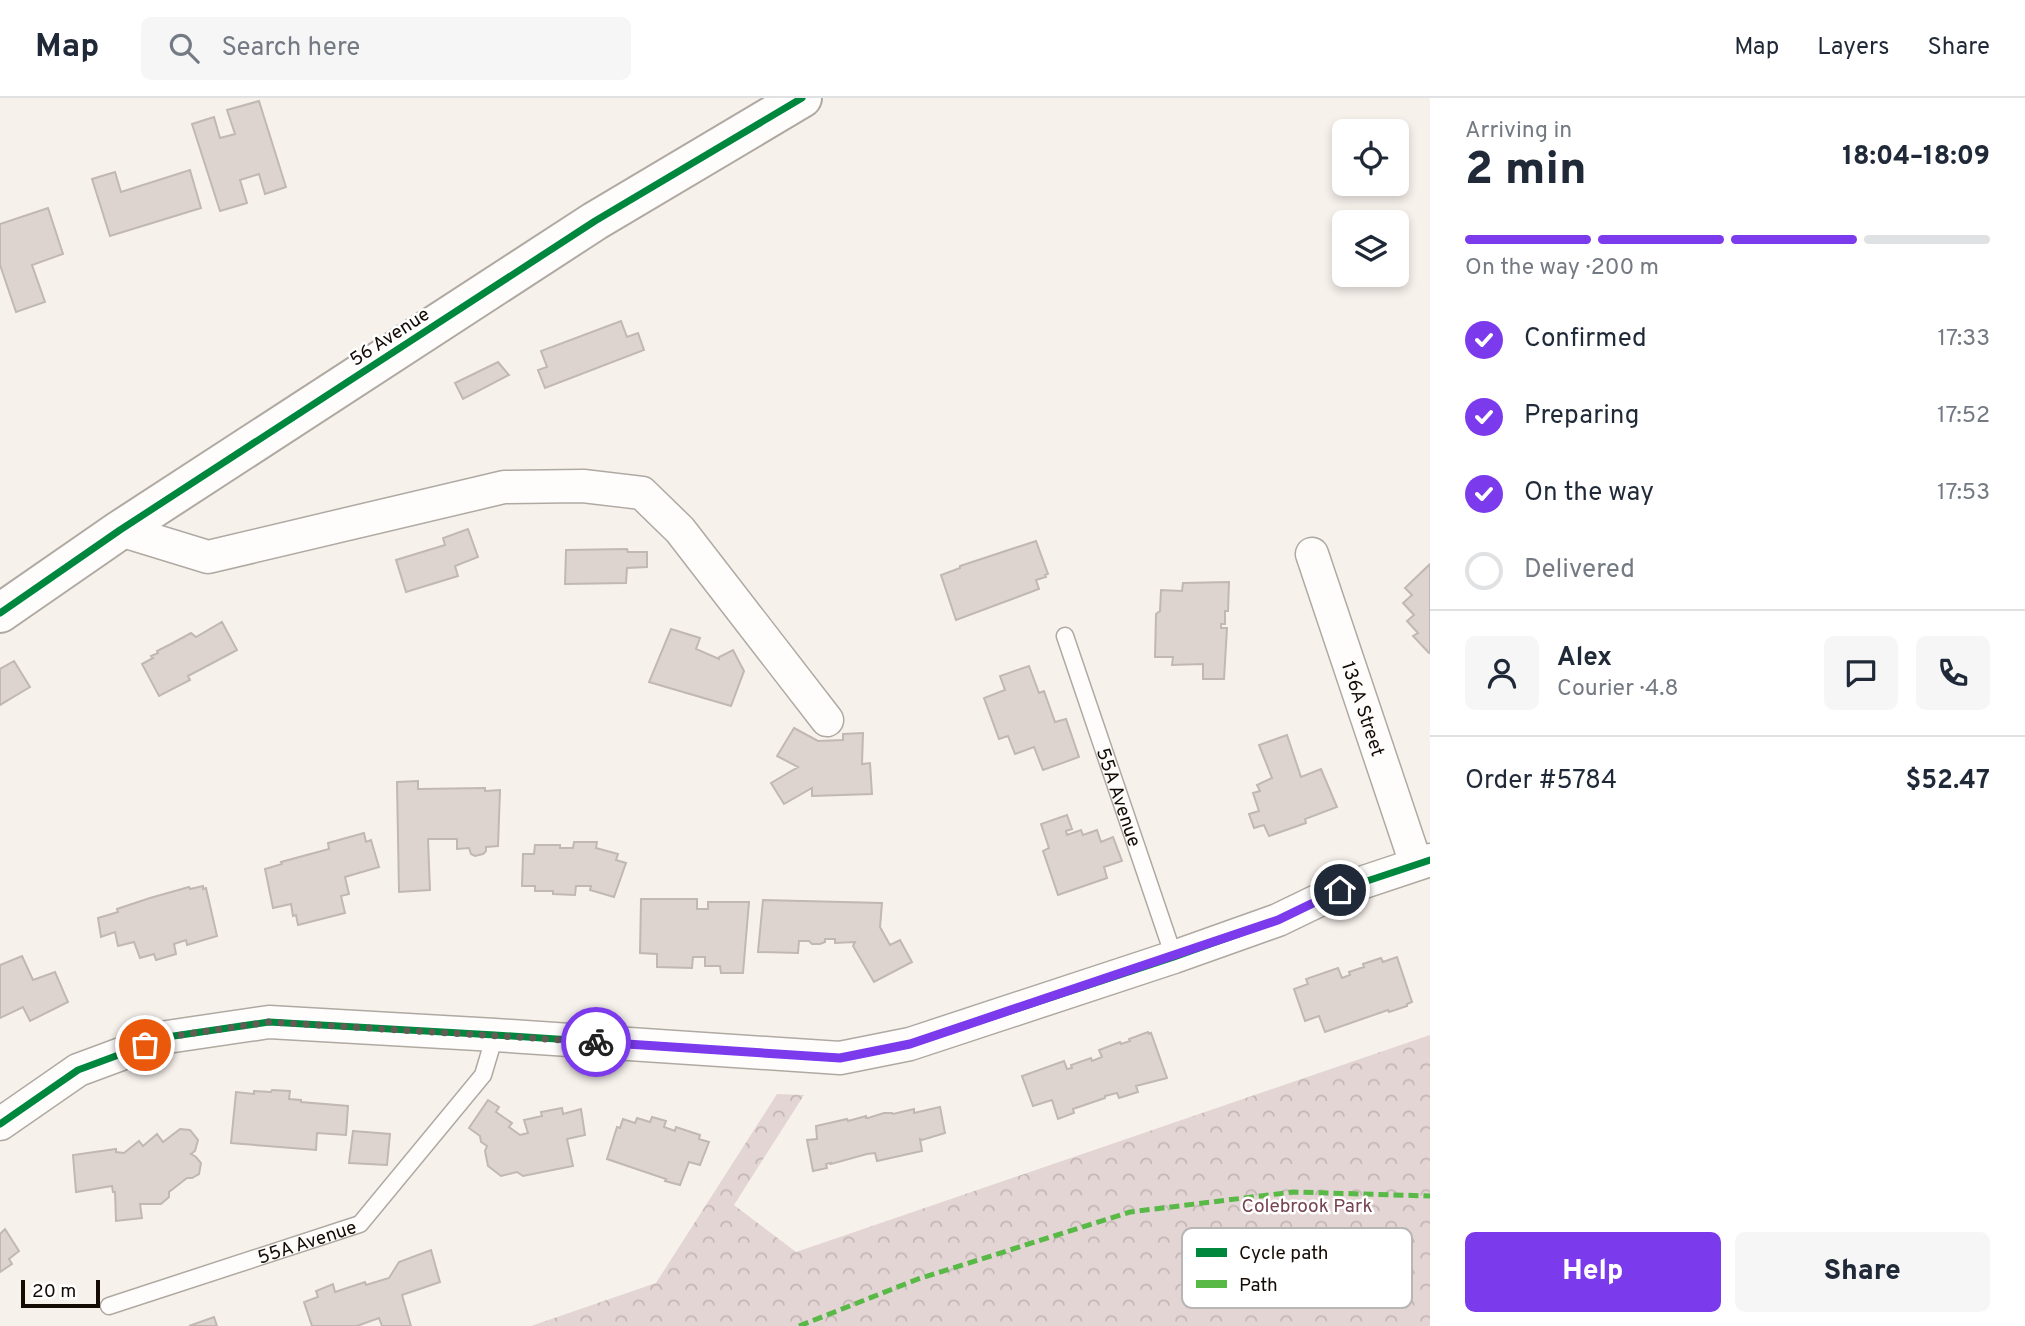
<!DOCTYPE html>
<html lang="en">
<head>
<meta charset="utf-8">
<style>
	:root { --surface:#fff; --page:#f6f6f7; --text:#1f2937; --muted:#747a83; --line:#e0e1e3; --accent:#7c3aed }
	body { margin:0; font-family:Overpass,sans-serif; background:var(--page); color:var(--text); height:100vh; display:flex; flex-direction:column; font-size:26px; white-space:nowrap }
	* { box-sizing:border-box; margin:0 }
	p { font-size:23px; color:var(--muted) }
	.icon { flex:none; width:38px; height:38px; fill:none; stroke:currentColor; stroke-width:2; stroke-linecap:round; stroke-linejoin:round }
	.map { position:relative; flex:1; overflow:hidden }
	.panel { display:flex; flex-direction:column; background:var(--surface); width:595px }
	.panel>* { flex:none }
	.fabs { position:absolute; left:1332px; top:21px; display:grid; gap:14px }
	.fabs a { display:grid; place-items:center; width:77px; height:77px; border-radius:10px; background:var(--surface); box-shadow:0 4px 10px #0003; font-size:35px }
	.scale { position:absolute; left:21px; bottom:18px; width:79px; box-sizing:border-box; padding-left:7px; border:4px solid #140b04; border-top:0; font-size:19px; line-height:24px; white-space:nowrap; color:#140b04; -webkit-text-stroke:5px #fff; paint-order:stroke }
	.pin { position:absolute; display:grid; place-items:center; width:60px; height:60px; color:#fff; margin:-30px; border:4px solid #fff; border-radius:50%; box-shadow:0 2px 7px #0007 }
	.courier { position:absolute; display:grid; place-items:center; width:70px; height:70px; margin:-35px; border:5px solid #7c3aed; border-radius:50%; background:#fff; color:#222; box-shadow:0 2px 9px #0007 }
	.overview em { font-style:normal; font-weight:800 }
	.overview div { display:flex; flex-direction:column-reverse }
	.overview { display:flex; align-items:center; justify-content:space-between; height:119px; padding:0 35px }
	h1 { font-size:46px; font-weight:800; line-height:52px }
	.bar { display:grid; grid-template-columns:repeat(4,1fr); gap:10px 7px; align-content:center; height:84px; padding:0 35px }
	.bar i { height:9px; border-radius:5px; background:var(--line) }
	.bar .selected { background:var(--accent) }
	.bar p { grid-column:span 4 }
	.line { display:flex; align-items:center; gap:18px; padding:0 35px; border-top:2px solid var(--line) }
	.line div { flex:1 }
	.round { display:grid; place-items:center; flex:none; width:74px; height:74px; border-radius:10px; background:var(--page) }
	ol { padding:0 35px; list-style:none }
	li { display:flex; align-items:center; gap:21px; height:77px }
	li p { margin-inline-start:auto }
	li .icon { padding:7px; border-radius:50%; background:var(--accent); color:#fff; stroke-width:4 }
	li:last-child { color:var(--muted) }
	li i { width:38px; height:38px; border:4px solid var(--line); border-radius:50% }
	.button { display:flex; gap:14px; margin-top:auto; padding:14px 35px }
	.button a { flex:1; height:80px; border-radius:10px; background:var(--accent); color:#fff; font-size:28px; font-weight:800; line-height:80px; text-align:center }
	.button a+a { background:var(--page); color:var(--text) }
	header { display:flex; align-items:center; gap:42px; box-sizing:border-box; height:98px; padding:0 35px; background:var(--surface); border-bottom:2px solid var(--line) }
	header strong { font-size:33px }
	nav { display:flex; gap:38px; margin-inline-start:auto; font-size:24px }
	.search { width:490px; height:63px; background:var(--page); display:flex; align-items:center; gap:18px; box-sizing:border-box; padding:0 24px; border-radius:10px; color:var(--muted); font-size:26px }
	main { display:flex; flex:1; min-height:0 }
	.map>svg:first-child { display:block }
</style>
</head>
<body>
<header>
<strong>Map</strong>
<div class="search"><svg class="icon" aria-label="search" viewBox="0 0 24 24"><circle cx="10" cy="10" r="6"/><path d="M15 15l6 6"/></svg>Search here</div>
<nav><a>Map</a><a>Layers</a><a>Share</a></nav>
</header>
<main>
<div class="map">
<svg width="1430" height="1228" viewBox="0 0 1430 1228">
	<defs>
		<pattern id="forest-crowns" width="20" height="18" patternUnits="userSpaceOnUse" patternTransform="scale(1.75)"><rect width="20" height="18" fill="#e4d5d5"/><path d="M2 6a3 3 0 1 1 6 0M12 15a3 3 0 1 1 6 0" fill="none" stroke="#c3b6b5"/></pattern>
	</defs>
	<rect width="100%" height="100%" fill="#f7f1ec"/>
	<path fill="url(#forest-crowns)" d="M1430,937V1228H531L656,1185L777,996L804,997L734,1107L796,1154Z"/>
	<path fill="#ddd3cf" stroke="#c1b7b3" stroke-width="2" d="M259,3L286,89L265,96L259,76L240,82L247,105L220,113L192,26L214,19L220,40L235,36L227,12Z
		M190,72L201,110L110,138L92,81L115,74L121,94Z
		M48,110L63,156L32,167L45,204L16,214L0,167V126Z
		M621,223L627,239L638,235L644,252L545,290L538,272L547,269L541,253Z
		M498,264L509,277L463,301L455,285Z
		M468,431L478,459L455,468L458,478L406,494L396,462L445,447L443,440Z
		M1036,443L1048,476L1045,477L1046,479L1036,482L1039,491L956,522L941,477L960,470V468Z
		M627,451L628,454H647V469L627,470L626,485L565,486L566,452Z
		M1430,466V555H1429L1413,538L1418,535L1407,523L1414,517L1403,505L1412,497L1405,490Z
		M1229,484L1228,513H1225V526H1221V530H1227L1224,581H1203V566L1172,567L1173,559H1155L1156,516L1160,513L1161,492L1182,493L1183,485Z
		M222,524L237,552L188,578L190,582L159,598L142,566L153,560L151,558L158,555L157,553L171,546L191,535L196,539Z
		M671,531L700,540L696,551L719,561V559L733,552L744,573L731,608L649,584Z
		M14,563L30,589L0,607V571Z
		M1029,568L1039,595L1044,593L1055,624L1066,621L1079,659L1043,672L1034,649L1015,656L1008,638L999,641L984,600L1005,592L1000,578Z
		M794,630L818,643L843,642V636L863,635L862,666L870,665L872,696L812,698V690L784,706L771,685L798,669L777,658Z
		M1287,637L1301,679L1321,671L1337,709L1305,721L1306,725L1269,738L1264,727L1254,730L1249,716L1259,713L1253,695L1260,693L1257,687L1272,680L1259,647Z
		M418,683V691L485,690V693L500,692L498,748L486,749V753L483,756L475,758L471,756L469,750L457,751V741H428L430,792L399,794L397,684Z
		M1067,717L1072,731L1066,733L1067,737L1081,732L1083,737L1097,732L1101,744L1113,739L1122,763L1104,769L1107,780L1058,797L1043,753L1049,750L1041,726Z
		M364,735L366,744L371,742L379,769L345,779L349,796L341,798L345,815L298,827L296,817L293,818L291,806L273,810L265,771L282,766L281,764L329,751L328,745Z
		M574,744H597L596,750L618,756L616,762L626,765L614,799L590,792L591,788H576L575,797L553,796V793H535V788H522L523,756H534L535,747H560V750H573Z
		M203,788V791L206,790L217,838L187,847L186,842L174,846L176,856L156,862L154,856L140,860L134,844L118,848L115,834L101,839L98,820L118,814L117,811L150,800L189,789L190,791Z
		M641,801H697V811H708V804H749L743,875H721L720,868H705V859H693L692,870L657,869V856L640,855Z
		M763,802L882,805L880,829L890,847L900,842L912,864L874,884L853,848L855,844L835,845V841H825V844L820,846H812L809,843H799L798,855L758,854Z
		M22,858L33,882L55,874L68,904L30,923L23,909L0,920V867Z
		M1397,859L1412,904L1407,906V908L1389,914L1388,912L1325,934L1319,918L1305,923L1294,891L1308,886L1306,881L1338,870L1342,880L1350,877L1349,874L1364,869L1363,866L1381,860L1383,864Z
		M1148,934L1149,936L1151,935L1167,980L1136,988L1138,994L1119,1000L1117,995L1105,998V1000L1073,1011L1074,1015L1058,1021L1052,1002L1033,1008L1022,978L1064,963L1067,971L1072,970L1071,967L1091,960L1092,963L1102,959L1099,952L1120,944L1121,946L1130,943L1129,941Z
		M272,992L290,993L289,1001L301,1002V1004L348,1008L346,1037L317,1035L316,1052L231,1045L236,994L254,996V993L271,994Z
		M488,1002L499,1009L496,1014L512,1025L509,1029L520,1037L528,1035L524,1022L542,1018L541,1014L562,1010L563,1016L581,1011L585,1037L567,1041L573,1068L523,1078L517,1074L501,1078L488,1068L485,1053L487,1048L481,1044L480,1038L469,1030Z
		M940,1009L945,1035L922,1042L920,1041L922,1053L877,1063L875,1055L867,1056L831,1066V1065L826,1066L827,1070L813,1073L807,1042L817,1041L816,1028L847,1021L848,1023L866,1018V1020H868L884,1015H892L893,1016L914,1011V1015Z
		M652,1019L666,1023L664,1029L675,1033L676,1029L700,1037L699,1041L709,1044L700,1067L689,1064L680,1087L665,1083L666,1081L607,1061L617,1029L620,1030L623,1021L635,1025L637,1020L650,1024Z
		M180,1031L190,1032L198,1042L195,1053L191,1056L196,1059L201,1065L199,1076L192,1080H187L169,1094V1099L161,1106H140L142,1120L116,1123L115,1094H113L112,1088L76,1094L73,1057L116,1051V1054L124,1055L139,1043L143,1048L157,1036L163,1044Z
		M353,1033L390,1036L387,1067L349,1065Z
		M5,1131L19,1153L9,1161L12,1166L0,1174V1136Z
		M431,1152L440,1184L402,1197L411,1228H382L379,1220L357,1228H312L304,1204L318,1199L316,1193L333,1186L335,1194L365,1184L366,1187L389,1180L399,1164Z
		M214,1219L217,1228H189Z"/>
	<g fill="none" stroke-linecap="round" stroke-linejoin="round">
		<g stroke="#b0a9a2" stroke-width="19">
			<g id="lane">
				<path id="s1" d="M1065,538L1174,859"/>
				<path id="s2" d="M109,1208L360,1126L483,977L495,937"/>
			</g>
		</g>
		<g stroke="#b0a9a2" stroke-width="35">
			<g id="street">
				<path d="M120,432L208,459L504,389L583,388L642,395L680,432L827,622"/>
				<path id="s3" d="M1312,456L1416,766"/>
				<path d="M0,1026L78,972L167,939L269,924L495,937L840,960L910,946L1174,859L1278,822L1340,792L1430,762"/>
			</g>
		</g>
		<g stroke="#b0a9a2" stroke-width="42">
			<path id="secondary" d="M0,515L120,432L595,123L802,0"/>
		</g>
		<use href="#lane" stroke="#fefdfc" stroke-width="16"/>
		<use href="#street" stroke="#fefdfc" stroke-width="32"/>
		<use href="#secondary" stroke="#fefdfc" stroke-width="38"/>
		<path stroke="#58b947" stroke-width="5" stroke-dasharray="10 5" stroke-linecap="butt" d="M799,1228L918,1181L1130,1114L1293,1094L1430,1098"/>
		<g stroke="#fff" stroke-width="11">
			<path id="cycleway" d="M0,515L120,432L595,123L802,0
				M0,1026L78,972L167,939L269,924L495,937L840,960L910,946L1174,859L1278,822L1340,792L1430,762"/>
		</g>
		<use href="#cycleway" stroke="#00873e" stroke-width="7"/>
	</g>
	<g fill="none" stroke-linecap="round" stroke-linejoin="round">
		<path stroke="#635c55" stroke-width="7" stroke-dasharray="0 12.6" d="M145,947L167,939L269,924L596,944"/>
		<path stroke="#7c3aed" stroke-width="9" d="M596,944L840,960L910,946L1278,822L1340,792"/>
	</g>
	<g text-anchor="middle" stroke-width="5" stroke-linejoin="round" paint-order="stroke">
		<g font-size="19" fill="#140b04" stroke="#fff">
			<text transform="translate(389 238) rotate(-33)" y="7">56 Avenue</text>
			<text dy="7" stroke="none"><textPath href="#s3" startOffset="163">136A Street</textPath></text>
			<text dy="7" stroke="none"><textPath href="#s1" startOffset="170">55A Avenue</textPath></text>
			<text dy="7" stroke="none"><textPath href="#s2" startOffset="208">55A Avenue</textPath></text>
		</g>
		<g font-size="19" fill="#774350" stroke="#fff">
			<text x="1307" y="1114">Colebrook Park</text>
		</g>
	</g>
	<rect x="1182" y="1130" width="230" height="80" rx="10" fill="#fff" stroke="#b8b6b4" stroke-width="2"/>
	<rect x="1196" y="1150" width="31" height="9" fill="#00873e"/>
	<rect x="1196" y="1182" width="31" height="8" fill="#58b947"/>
	<g font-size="19" fill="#140b04">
		<text x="1239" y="1161">Cycle path</text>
		<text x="1239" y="1193">Path</text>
	</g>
</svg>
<div class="fabs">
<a><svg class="icon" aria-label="locate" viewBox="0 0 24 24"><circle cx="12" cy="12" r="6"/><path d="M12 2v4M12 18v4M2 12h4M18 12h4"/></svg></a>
<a><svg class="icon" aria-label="layers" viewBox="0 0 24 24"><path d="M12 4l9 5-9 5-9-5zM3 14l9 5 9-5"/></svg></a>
</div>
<div class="scale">20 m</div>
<div class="pin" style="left:145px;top:947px;background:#ea580c"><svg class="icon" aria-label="bag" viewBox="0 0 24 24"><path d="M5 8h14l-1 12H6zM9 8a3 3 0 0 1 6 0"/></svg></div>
<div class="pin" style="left:1340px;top:792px;background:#1f2937"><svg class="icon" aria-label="home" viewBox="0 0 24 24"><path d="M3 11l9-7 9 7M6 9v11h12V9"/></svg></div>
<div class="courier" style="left:596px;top:944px"><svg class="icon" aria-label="bike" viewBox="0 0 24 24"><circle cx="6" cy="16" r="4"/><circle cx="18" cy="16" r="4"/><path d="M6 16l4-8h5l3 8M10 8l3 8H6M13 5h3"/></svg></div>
</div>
<section class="panel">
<div class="overview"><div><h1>2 min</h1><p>Arriving in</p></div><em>18:04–18:09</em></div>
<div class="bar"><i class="selected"></i><i class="selected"></i><i class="selected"></i><i></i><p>On the way · 200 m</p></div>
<ol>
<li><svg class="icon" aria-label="check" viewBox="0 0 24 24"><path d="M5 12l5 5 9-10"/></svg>Confirmed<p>17:33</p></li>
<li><svg class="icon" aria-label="check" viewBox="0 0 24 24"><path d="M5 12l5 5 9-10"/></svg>Preparing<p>17:52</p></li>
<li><svg class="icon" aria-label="check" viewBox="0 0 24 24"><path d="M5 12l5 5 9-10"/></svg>On the way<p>17:53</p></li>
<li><i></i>Delivered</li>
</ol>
<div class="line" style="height:126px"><a class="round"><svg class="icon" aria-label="person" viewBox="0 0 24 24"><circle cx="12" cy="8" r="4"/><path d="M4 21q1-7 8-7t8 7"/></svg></a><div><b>Alex</b><p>Courier · 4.8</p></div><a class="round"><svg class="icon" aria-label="chat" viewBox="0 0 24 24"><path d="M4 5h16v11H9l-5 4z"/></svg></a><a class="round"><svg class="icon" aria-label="phone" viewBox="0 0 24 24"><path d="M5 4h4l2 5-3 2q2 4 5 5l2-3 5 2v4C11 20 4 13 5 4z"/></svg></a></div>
<div class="line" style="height:91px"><div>Order #5784</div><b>$52.47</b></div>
<div class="button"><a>Help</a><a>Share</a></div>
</section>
</main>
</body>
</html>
